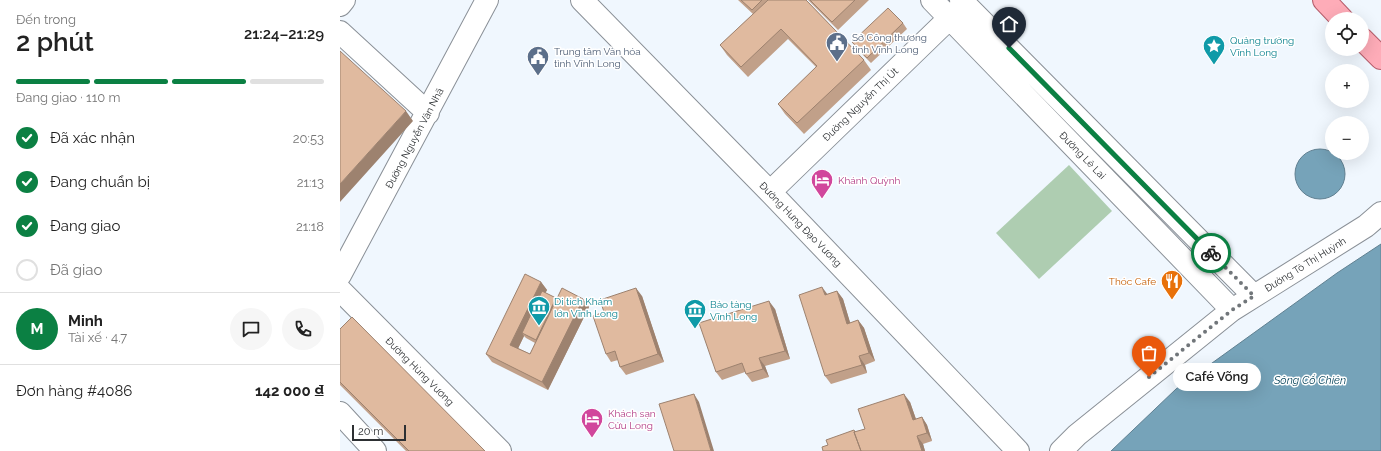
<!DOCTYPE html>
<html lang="vi">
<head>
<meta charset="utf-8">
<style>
	:root { --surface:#fff; --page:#f6f6f6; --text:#222; --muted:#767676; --line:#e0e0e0; --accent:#0b8043 }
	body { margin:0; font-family:Raleway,sans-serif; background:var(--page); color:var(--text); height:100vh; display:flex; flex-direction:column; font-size:15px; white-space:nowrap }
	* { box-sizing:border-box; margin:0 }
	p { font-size:13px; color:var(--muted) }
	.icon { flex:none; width:22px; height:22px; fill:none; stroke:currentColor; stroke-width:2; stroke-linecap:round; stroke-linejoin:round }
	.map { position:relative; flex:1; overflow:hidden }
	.sheet { display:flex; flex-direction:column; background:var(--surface); width:340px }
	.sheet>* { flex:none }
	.fabs { position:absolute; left:985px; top:12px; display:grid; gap:8px }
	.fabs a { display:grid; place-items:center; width:44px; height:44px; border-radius:50%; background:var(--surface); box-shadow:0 4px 16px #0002; font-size:20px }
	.scale { position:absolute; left:12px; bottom:10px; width:54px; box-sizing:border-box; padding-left:4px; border:2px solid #2d3033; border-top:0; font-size:11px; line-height:14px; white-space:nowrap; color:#2d3033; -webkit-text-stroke:3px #fff; paint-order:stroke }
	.pin { position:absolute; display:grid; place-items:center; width:34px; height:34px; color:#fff; margin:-41px -17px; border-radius:50% 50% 50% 0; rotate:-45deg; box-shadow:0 0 4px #0007 }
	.pin .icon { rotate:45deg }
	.courier { position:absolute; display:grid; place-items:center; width:40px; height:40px; margin:-20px; border:3px solid #0b8043; border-radius:50%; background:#fff; color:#222; box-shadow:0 1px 5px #0007 }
	.bubble { position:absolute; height:28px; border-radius:14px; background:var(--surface); box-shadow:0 4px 16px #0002; font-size:13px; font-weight:600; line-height:28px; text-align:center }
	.overview em { font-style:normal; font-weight:600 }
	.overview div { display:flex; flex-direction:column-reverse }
	.overview { display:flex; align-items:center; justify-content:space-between; height:68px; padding:0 16px }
	h1 { font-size:26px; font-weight:600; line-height:30px }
	.bar { display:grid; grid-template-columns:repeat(4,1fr); gap:6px 4px; align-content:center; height:48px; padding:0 16px }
	.bar i { height:5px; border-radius:3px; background:var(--line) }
	.bar .active { background:var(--accent) }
	.bar p { grid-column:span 4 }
	.line { display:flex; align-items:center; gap:10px; padding:0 16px; border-top:1px solid var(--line) }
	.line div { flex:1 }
	.round { display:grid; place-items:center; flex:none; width:42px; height:42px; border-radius:21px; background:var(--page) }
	ol { padding:0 16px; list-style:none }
	li { display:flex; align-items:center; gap:12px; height:44px }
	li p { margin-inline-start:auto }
	li .icon { padding:4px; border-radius:50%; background:var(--accent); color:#fff; stroke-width:4 }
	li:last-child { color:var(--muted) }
	li i { width:22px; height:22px; border:2px solid var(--line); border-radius:50% }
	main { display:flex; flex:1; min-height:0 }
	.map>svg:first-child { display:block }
</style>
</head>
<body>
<main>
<section class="sheet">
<div class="overview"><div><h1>2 phút</h1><p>Đến trong</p></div><em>21:24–21:29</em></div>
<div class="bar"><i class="active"></i><i class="active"></i><i class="active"></i><i></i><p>Đang giao · 110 m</p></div>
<ol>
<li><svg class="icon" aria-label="check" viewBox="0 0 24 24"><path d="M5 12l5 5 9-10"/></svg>Đã xác nhận<p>20:53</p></li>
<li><svg class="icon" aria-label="check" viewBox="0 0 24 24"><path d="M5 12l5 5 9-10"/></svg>Đang chuẩn bị<p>21:13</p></li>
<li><svg class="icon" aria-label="check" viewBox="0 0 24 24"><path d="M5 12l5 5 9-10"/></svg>Đang giao<p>21:18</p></li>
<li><i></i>Đã giao</li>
</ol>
<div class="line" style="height:72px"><b class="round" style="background:var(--accent);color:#fff">M</b><div><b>Minh</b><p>Tài xế · 4.7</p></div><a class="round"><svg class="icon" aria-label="chat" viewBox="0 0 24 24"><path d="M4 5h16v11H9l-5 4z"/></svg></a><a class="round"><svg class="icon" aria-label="phone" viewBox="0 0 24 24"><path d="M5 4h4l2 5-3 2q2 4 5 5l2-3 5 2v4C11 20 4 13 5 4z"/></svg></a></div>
<div class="line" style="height:52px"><div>Đơn hàng #4086</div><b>142 000 ₫</b></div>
</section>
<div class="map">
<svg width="1041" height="451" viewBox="0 0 1041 451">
	<rect width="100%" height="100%" fill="#f0f7fe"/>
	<path fill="#aecdb1" d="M729,165L772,211L699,279L656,233Z"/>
	<path fill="#76a3b9" stroke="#608091" d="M955 174a25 25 0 1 1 50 0a25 25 0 1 1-50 0Z
		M1041,244V451H771L836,389L997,273Z"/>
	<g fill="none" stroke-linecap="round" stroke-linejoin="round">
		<g stroke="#8a9097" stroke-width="24">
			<path id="minor" d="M242,0L430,192L678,451
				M592,0L892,310
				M621,0L914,296
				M0,5L4,0
				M0,32L88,113
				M430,192L620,8
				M0,275L147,0
				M0,290L160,451
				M0,413L35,451
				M721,451L737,435L892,310L1026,226L1041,213"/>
		</g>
		<g stroke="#b55d6b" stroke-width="24">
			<path id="major" d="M984,0L1002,19
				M1022,39L1041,58"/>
		</g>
		<use href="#minor" stroke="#fff" stroke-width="22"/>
		<use href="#major" stroke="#feacb8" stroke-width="22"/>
	</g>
	<path fill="#c1a089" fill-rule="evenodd" d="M398,0H466L524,60L531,70L464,134L445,114L438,104L476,67L448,39L408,77L387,55L380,45L413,14Z
		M468,0H529L498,30Z
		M563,23L567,29L531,63L516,48L512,42Z
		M201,282L207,290L205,293L217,299L249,307L208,390L152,362L146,354ZM184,336L186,338L195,343L190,354L178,348Z
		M497,291L503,299L510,323L518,320L524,328L535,361L525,365L527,373L491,384L485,376L488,294Z
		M302,296L324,362L286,375L280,367L278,360L271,362L266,354Z
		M435,309L450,359L425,366L429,377L412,382L406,374L405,372L382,380L376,372Z
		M0,329L145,451H66L0,385Z
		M570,402L576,419L582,417L587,425L592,441L583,444L585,451H483L488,445L515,432L525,429Z"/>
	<path fill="#9d826f" d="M66,111L73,121L0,202V184Z
		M201,282L207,290L185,334L182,333L184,336L176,353L170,345Z
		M482,287L488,295H485Z
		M296,288L302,296L324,362L318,354Z
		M497,291L503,299L513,332L507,324Z
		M216,298L220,304L200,345L196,340Z
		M243,299L249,307L208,390L202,382Z
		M429,301L435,309L450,359L445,351Z
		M518,320L524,328L535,361L529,353Z
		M519,356L525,365L527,373L522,365Z
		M419,358L425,366L429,377L423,369Z
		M354,394L359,402L374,451H371Z
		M564,394L570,402L579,428L573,420Z
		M582,417L587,425L592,441L587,433Z
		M577,436L583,444L585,451H582Z"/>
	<path fill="#e0ba9f" stroke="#9d826f" d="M401,0H422L412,10Z
		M428,0H466L524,60L457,123L438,104L477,66L441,29L401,67L380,45Z
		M470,0H515L492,22Z
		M548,8L563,23L527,58L512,42Z
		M0,51L66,111L0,184Z
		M185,274L201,282L170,345L190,354L222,288L243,299L202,382L146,354Z
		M482,287L485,295L497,291L507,324L518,320L529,353L519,356L522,365L485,376L459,295Z
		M296,288L318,354L280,367L275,351L266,354L253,316L264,312L260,300Z
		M202,291L216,298L196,340L182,333Z
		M429,301L445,351L419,358L423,369L406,374L402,363L376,372L359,323Z
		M12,317L145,451H69L0,382V329Z
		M354,394L371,451H334L319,404Z
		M564,394L573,420L582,417L587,433L577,436L582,451H521L514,432L525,429L518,409Z
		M514,430L515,432H514L521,451H483L482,447L488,445L486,440Z"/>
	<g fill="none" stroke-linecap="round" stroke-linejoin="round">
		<path stroke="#71767a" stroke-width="4" stroke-dasharray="0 7.2" d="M809,377L892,310L914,296L871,253"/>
		<path stroke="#0b8043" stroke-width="5" d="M669,48L871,253"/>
	</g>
	<defs>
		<g id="civic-pin" transform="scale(1.15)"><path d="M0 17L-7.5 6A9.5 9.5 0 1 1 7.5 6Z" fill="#5c6f8a" stroke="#fff"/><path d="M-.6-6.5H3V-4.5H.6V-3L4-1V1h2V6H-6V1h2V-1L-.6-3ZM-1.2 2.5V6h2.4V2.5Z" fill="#fff"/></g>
		<g id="sight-pin" transform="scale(1.15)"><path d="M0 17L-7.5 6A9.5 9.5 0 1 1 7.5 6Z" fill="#0f9aa8" stroke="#fff"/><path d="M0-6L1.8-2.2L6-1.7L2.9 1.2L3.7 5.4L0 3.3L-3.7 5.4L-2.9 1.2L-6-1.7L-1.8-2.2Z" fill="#fff"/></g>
		<g id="hotel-pin" transform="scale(1.15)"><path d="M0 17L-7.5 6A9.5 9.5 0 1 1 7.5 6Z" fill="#d1479c" stroke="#fff"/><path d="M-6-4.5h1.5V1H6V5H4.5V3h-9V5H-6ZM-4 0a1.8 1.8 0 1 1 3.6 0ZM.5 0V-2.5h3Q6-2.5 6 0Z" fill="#fff"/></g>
		<g id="restaurant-pin" transform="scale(1.15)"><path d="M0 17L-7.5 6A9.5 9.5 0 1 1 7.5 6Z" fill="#e8710a" stroke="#fff"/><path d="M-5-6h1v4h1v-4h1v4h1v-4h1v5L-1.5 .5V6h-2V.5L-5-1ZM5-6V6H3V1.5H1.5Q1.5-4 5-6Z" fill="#fff"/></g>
		<g id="museum-pin" transform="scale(1.15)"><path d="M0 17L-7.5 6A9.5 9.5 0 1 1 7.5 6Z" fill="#0f9aa8" stroke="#fff"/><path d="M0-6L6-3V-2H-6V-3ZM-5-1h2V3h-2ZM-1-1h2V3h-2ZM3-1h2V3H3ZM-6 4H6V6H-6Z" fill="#fff"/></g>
	</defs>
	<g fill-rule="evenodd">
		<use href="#civic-pin" x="497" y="43"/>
		<use href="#sight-pin" x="874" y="46"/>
		<use href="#civic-pin" x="198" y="57"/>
		<use href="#hotel-pin" x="482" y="180"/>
		<use href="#restaurant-pin" x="832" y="281"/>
		<use href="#museum-pin" x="199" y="307"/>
		<use href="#museum-pin" x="355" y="310"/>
		<use href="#hotel-pin" x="252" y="419"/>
	</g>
	<g text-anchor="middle" stroke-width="3" stroke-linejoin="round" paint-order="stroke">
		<g font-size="10" fill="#4e5e75" stroke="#fff" text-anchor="start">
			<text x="512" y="41">Sở Công thương<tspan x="512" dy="12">tỉnh Vĩnh Long</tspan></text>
			<text x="214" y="55">Trung tâm Văn hóa<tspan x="214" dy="12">tỉnh Vĩnh Long</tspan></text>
		</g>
		<g font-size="10" fill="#0d838f" stroke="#fff" text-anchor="start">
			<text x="890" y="44">Quảng trường<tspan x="890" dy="12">Vĩnh Long</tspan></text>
			<text x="214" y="305">Di tích Khám<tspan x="214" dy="12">lớn Vĩnh Long</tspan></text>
			<text x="370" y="308">Bảo tàng<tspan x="370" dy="12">Vĩnh Long</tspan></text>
		</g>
		<g font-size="10" fill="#2d3033" stroke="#fff">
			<text transform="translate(520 104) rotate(-44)" y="4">Đường Nguyễn Thị Út</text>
			<text transform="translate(74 138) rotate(-62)" y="4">Đường Nguyễn Văn Nhã</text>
			<text transform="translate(743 155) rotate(46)" y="4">Đường Lê Lai</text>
			<text transform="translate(461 224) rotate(46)" y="4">Đường Hưng Đạo Vương</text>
			<text transform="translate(965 264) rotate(-32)" y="4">Đường Tô Thị Huỳnh</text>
			<text transform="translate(80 371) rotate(45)" y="4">Đường Hùng Vương</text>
		</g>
		<g font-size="10" fill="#b23c85" stroke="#fff" text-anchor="start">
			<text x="498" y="184">Khánh Quỳnh</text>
			<text x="268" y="417">Khách sạn<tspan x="268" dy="12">Cửu Long</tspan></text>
		</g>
		<g font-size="10" fill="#c56008" stroke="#fff" text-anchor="end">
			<text x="816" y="285">Thóc Cafe</text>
		</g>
		<g font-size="11" font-style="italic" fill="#003f56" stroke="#fff">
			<text x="970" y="384">Sông Cổ Chiên</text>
		</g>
	</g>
</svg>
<div class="fabs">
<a><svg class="icon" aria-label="locate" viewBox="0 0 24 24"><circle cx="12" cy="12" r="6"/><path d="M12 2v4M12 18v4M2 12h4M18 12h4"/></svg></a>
<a>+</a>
<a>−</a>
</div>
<div class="scale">20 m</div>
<div class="pin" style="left:809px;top:377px;background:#ea580c"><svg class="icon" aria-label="bag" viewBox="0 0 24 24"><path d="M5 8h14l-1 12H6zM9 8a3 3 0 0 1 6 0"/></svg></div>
<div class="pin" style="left:669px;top:48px;background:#1f2937"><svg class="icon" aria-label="home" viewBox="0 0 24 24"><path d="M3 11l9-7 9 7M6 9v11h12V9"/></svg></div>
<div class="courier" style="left:871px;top:253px"><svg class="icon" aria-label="bike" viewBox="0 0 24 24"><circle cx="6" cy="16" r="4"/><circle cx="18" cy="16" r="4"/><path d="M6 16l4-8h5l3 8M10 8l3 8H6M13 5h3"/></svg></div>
<div class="bubble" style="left:833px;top:363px;width:88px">Café Võng</div>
</div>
</main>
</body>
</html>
